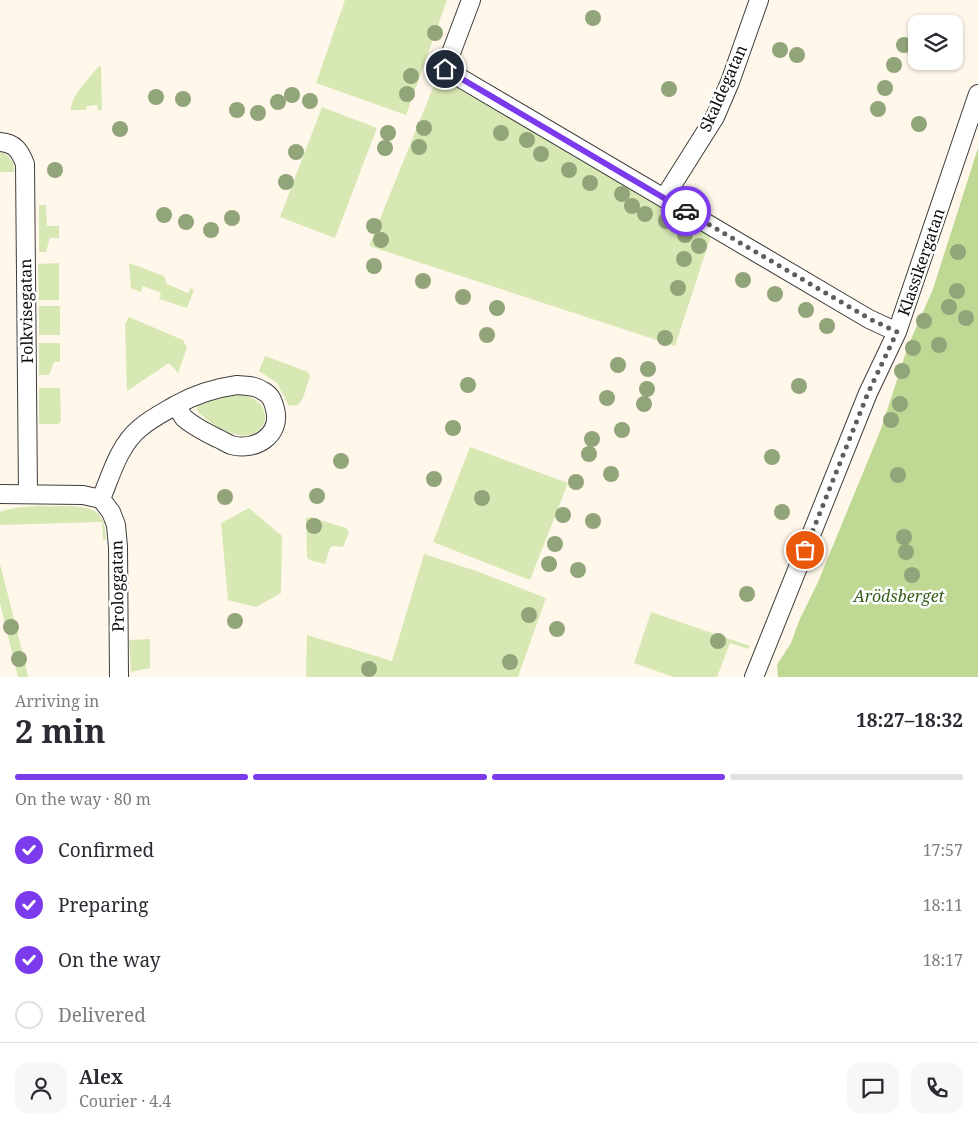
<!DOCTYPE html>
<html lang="en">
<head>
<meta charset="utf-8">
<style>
	:root { --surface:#fff; --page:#f7f7f7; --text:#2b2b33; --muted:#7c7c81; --line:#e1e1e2; --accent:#7c3aed }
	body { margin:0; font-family:"Noto Serif",serif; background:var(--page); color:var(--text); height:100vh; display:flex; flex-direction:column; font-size:19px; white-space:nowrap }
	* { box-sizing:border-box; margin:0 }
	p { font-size:16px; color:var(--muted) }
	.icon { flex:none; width:28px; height:28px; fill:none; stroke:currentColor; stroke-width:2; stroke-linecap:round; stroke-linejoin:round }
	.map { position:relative; height:677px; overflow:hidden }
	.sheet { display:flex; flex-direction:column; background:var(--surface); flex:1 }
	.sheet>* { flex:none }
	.tools { position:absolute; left:908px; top:15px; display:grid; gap:10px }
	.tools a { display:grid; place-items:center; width:55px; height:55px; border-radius:10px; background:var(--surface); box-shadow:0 1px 4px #0004; font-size:25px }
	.pin { position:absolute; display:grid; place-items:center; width:42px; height:42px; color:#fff; margin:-21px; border:2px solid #fff; border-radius:50%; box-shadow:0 1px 5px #0007 }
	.courier { position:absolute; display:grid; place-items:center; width:50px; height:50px; margin:-25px; border:4px solid #7c3aed; border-radius:50%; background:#fff; color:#222; box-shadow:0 1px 6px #0007 }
	.summary em { font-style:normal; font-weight:700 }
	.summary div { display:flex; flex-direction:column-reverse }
	.summary { display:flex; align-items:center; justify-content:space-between; height:85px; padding:0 15px }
	h1 { font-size:32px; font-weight:700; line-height:38px }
	.bar { display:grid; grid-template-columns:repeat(4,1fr); gap:8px 5px; align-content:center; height:60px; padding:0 15px }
	.bar i { height:6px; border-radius:4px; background:var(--line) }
	.bar .on { background:var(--accent) }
	.bar p { grid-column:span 4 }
	.line { display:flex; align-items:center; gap:12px; padding:0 15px; border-top:1px solid var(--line) }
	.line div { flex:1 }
	.round { display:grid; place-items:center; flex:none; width:52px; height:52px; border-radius:15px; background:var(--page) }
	ol { padding:0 15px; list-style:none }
	li { display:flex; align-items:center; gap:15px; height:55px }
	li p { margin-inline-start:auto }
	li .icon { padding:5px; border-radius:50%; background:var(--accent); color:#fff; stroke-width:4 }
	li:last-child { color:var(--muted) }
	li i { width:28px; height:28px; border:2px solid var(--line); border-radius:50% }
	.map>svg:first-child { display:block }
</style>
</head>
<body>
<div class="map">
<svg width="978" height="677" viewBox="0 0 978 677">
	<rect width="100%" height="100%" fill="#fff7e9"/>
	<path fill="#d8e8b4" d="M345,0H447L406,115L316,83Z
		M101,66L102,110H98L97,105L87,106L86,110H71C70,97 90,77 98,67Z
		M445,80L712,233L675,346L369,246L433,88Z
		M322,107L377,128L335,238L280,217Z
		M0,151C8,155 16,162 14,172H0Z
		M39,205H46L47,226H59V238H50L46,252H39Z
		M59,263V300H39L38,264Z
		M129,263L164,276L167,284L188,293L191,288L194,290L187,308L159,299L161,293L143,286L141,292L131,288Z
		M39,306H60V335H39Z
		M129,317L183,340L187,348L178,373L169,363L127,391L125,324Z
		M60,343V362H54L49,375H39V343Z
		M265,356L308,372L310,376L303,398L298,405L289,406L277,383L259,371Z
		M39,388H60L61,421L58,424H39Z
		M235,394C278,397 271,440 239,435C224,433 209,422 198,412L196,404L199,401Z
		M470,447L568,483L530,580L433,542Z
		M69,506C96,507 105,512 106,540H103L102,522L0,525V512C19,504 49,507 69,506Z
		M249,508L282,536L281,593L256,607L228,600L221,523Z
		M310,517L346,528L349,532L343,547L333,546L330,548L325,564L310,560L307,557L306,518Z
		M424,554L479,572L546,598L518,677H306L307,635L392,661Z
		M0,564L25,662L28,677H18L0,603Z
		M651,612L750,646L748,649L730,643L717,677H673L634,663Z
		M150,639V668L131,672L129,640Z"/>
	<path fill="#bfd894" d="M978,148V677H778L777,665L791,643L799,621L818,582L881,429L908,346L933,289Z"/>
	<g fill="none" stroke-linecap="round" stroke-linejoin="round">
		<g stroke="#3e3e3e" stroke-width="20">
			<path id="minor" d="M471,0L445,69L869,319L897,332
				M0,142C15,143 20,151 25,164L28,494
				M664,198L715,117L730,82L759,0
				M237,385C246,386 255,385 263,391C271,395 273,401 275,409C282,435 255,452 231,445C226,443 222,440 217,438C207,433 193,426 184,418C181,414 178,409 176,405C196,394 215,388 237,385Z
				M0,494L83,495L101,499C111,475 119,445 140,428C150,419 164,412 176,405
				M101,499L111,512L116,525L118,547L119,677
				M754,677L868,393L897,332L978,94"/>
		</g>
		<use href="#minor" stroke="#fff" stroke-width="18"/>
	</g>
	<g fill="#92a479">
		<circle cx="593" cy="18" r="8"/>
		<circle cx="435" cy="33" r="8"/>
		<circle cx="904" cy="45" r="8"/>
		<circle cx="780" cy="50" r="8"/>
		<circle cx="797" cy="55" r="8"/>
		<circle cx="894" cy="65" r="8"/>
		<circle cx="411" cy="76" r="8"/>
		<circle cx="885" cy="88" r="8"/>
		<circle cx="669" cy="89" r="8"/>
		<circle cx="407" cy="94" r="8"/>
		<circle cx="292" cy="95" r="8"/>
		<circle cx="156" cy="97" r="8"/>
		<circle cx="183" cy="99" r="8"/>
		<circle cx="310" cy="101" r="8"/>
		<circle cx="278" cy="102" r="8"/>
		<circle cx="878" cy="109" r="8"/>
		<circle cx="237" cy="110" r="8"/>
		<circle cx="258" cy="113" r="8"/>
		<circle cx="919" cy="124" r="8"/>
		<circle cx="424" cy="128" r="8"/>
		<circle cx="120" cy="129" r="8"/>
		<circle cx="388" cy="133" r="8"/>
		<circle cx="501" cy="133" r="8"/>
		<circle cx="527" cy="140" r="8"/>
		<circle cx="419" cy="147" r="8"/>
		<circle cx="385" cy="148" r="8"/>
		<circle cx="296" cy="152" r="8"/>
		<circle cx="541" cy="154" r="8"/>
		<circle cx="55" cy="170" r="8"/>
		<circle cx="569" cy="170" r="8"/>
		<circle cx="286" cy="182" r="8"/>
		<circle cx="590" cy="183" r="8"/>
		<circle cx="622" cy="194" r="8"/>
		<circle cx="632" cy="206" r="8"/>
		<circle cx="645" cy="214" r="8"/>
		<circle cx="164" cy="215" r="8"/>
		<circle cx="232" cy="218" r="8"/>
		<circle cx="666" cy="221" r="8"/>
		<circle cx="186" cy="222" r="8"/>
		<circle cx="374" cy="226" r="8"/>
		<circle cx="211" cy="230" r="8"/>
		<circle cx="685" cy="235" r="8"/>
		<circle cx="381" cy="240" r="8"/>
		<circle cx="699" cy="246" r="8"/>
		<circle cx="958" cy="252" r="8"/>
		<circle cx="684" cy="259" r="8"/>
		<circle cx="374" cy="266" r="8"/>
		<circle cx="743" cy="280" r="8"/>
		<circle cx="423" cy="281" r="8"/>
		<circle cx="678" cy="288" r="8"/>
		<circle cx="957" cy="291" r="8"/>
		<circle cx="775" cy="294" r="8"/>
		<circle cx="463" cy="297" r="8"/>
		<circle cx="949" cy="307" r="8"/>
		<circle cx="497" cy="308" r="8"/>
		<circle cx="806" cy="310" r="8"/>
		<circle cx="966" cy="318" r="8"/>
		<circle cx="924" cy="321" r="8"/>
		<circle cx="827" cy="326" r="8"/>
		<circle cx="487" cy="335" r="8"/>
		<circle cx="665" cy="338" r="8"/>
		<circle cx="939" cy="345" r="8"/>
		<circle cx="913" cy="348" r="8"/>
		<circle cx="618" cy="365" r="8"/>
		<circle cx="648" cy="369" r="8"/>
		<circle cx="902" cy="371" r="8"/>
		<circle cx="468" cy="385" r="8"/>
		<circle cx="799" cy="386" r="8"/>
		<circle cx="647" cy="389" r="8"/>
		<circle cx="607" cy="398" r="8"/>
		<circle cx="644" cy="404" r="8"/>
		<circle cx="900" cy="404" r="8"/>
		<circle cx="891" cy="420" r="8"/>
		<circle cx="453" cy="428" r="8"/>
		<circle cx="622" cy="430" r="8"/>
		<circle cx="592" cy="439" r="8"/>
		<circle cx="589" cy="454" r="8"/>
		<circle cx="772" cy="457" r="8"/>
		<circle cx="341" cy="461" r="8"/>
		<circle cx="611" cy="474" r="8"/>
		<circle cx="898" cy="475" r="8"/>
		<circle cx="434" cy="479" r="8"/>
		<circle cx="576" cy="482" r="8"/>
		<circle cx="317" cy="496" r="8"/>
		<circle cx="225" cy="497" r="8"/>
		<circle cx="482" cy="498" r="8"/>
		<circle cx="782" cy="512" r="8"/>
		<circle cx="563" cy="515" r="8"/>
		<circle cx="593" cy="521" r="8"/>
		<circle cx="314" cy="526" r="8"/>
		<circle cx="904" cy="537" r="8"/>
		<circle cx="555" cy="544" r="8"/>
		<circle cx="906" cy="552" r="8"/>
		<circle cx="549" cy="564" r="8"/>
		<circle cx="578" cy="570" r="8"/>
		<circle cx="912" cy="575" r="8"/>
		<circle cx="747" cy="594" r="8"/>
		<circle cx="529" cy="615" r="8"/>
		<circle cx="235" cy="621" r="8"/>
		<circle cx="11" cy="627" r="8"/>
		<circle cx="557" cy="629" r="8"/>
		<circle cx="718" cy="641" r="8"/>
		<circle cx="19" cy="659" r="8"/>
		<circle cx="510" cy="662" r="8"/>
		<circle cx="369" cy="669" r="8"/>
	</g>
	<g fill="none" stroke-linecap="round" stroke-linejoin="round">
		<path stroke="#605e59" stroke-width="5" stroke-dasharray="0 9" d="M686,211L870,319L897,332L868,393L805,550"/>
		<path stroke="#7c3aed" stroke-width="6" d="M445,69L686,211"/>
	</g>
	<g text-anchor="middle" stroke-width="5" stroke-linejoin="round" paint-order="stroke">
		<g font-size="16" fill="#0b0b0b" stroke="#fff">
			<text transform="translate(723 88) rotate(-66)" y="6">Skaldegatan</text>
			<text transform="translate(921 262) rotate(-71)" y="6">Klassikergatan</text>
			<text transform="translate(26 311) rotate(-91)" y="6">Folkvisegatan</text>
			<text transform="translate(117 586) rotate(-91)" y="6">Prologgatan</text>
		</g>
		<g font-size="16" font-style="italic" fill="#38611d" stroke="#fff">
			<text x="899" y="602">Arödsberget</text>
		</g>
	</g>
</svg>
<div class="tools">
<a><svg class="icon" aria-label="layers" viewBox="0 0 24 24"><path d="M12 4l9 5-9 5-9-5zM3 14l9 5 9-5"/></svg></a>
</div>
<div class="pin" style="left:805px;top:550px;background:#ea580c"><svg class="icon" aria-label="bag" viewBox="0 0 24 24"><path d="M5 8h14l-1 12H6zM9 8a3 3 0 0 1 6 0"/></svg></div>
<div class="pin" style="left:445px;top:69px;background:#1f2937"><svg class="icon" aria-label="home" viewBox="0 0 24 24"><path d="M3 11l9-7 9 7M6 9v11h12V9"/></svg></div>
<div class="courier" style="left:686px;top:211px"><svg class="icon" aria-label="car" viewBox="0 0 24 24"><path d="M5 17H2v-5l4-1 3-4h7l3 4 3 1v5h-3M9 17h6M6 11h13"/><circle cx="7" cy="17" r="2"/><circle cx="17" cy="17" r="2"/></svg></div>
</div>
<section class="sheet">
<div class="summary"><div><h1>2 min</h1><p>Arriving in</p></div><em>18:27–18:32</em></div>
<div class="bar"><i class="on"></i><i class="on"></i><i class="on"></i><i></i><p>On the way · 80 m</p></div>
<ol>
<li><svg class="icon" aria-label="check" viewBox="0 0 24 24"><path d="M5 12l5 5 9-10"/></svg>Confirmed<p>17:57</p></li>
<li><svg class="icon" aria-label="check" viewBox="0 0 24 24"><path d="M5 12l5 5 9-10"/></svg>Preparing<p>18:11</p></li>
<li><svg class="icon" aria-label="check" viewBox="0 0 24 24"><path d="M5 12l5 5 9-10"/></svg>On the way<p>18:17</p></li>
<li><i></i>Delivered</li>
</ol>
<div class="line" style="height:90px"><a class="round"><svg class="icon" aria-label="person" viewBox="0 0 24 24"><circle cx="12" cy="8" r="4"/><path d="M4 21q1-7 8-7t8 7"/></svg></a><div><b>Alex</b><p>Courier · 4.4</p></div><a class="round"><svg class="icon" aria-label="chat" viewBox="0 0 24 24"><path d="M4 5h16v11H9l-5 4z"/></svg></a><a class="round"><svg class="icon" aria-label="phone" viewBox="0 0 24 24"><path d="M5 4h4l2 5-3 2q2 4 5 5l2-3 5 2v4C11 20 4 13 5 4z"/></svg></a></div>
</section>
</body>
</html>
